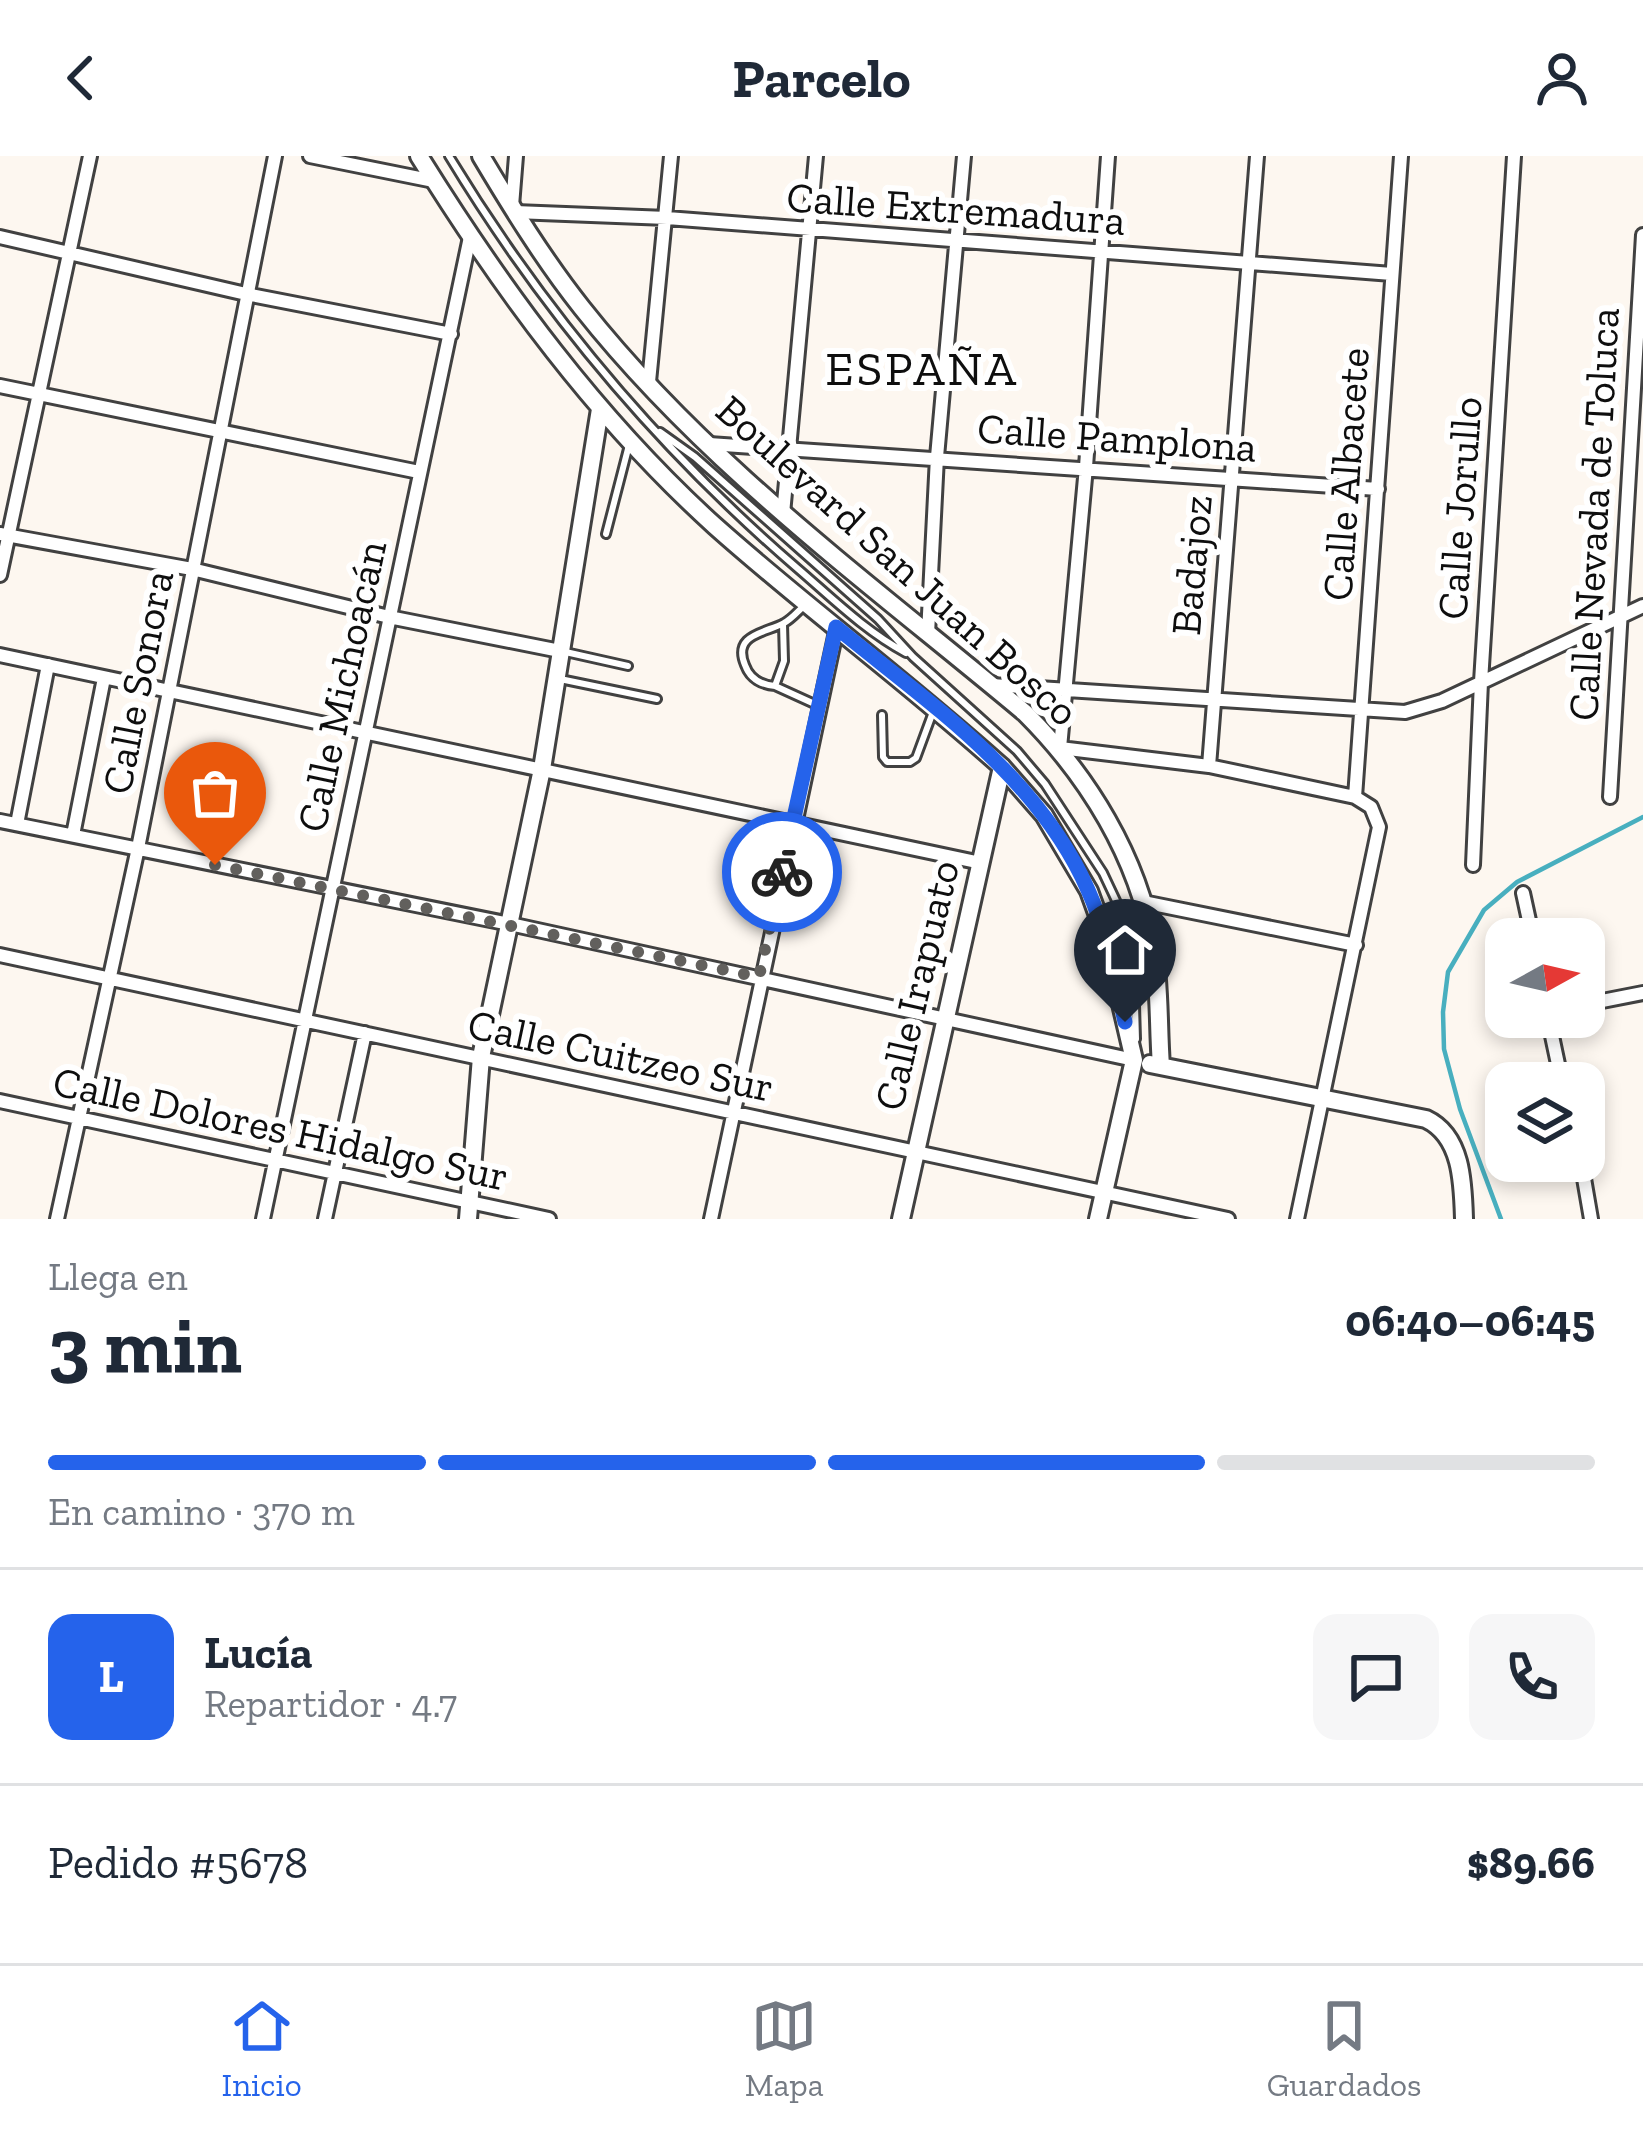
<!DOCTYPE html>
<html lang="es">
<head>
<meta charset="utf-8">
<style>
	:root { --surface:#fff; --page:#f6f6f7; --text:#1f2937; --muted:#747a83; --line:#e0e1e3; --accent:#2563eb }
	body { margin:0; font-family:"Zilla Slab",serif; background:var(--page); color:var(--text); height:100vh; display:flex; flex-direction:column; font-size:45px; white-space:nowrap }
	* { box-sizing:border-box; margin:0 }
	p { font-size:39px; color:var(--muted) }
	.icon { flex:none; width:66px; height:66px; fill:none; stroke:currentColor; stroke-width:2; stroke-linecap:round; stroke-linejoin:round }
	.map { position:relative; height:1063px; overflow:hidden }
	.drawer { display:flex; flex-direction:column; background:var(--surface); flex:1 }
	.drawer>* { flex:none }
	.needle { width:78px; rotate:82deg }
	.buttons { position:absolute; left:1485px; top:762px; display:grid; gap:24px }
	.buttons a { display:grid; place-items:center; width:120px; height:120px; border-radius:24px; background:var(--surface); box-shadow:0 6px 18px #0003; font-size:60px }
	.pin { position:absolute; display:grid; place-items:center; width:102px; height:102px; color:#fff; margin:-123px -51px; border-radius:50% 50% 50% 0; rotate:-45deg; box-shadow:0 0 12px #0007 }
	.pin .icon { rotate:45deg }
	.courier { position:absolute; display:grid; place-items:center; width:120px; height:120px; margin:-60px; border:9px solid #2563eb; border-radius:50%; background:#fff; color:#222; box-shadow:0 3px 15px #0007 }
	.overview em { font-style:normal; font-weight:800 }
	.overview div { display:flex; flex-direction:column-reverse }
	.overview { display:flex; align-items:center; justify-content:space-between; height:204px; padding:0 48px }
	h1 { font-size:78px; font-weight:800; line-height:90px }
	.bar { display:grid; grid-template-columns:repeat(4,1fr); gap:18px 12px; align-content:center; height:144px; padding:0 48px }
	.bar i { height:15px; border-radius:9px; background:var(--line) }
	.bar .selected { background:var(--accent) }
	.bar p { grid-column:span 4 }
	.line { display:flex; align-items:center; gap:30px; padding:0 48px; border-top:3px solid var(--line) }
	.line div { flex:1 }
	.round { display:grid; place-items:center; flex:none; width:126px; height:126px; border-radius:24px; background:var(--page) }
	header { display:flex; justify-content:space-between; align-items:center; height:156px; padding:0 48px; background:var(--surface); font-size:54px; font-weight:800 }
	.tab-bar { display:flex; justify-content:space-around; align-items:center; height:168px; border-top:3px solid var(--line); background:var(--surface); font-size:33px; color:var(--muted) }
	.tab-bar a { display:grid; justify-items:center; gap:6px }
	.tab-bar .selected { color:var(--accent) }
	.map>svg:first-child { display:block }
</style>
</head>
<body>
<header><svg class="icon" aria-label="back" viewBox="0 0 24 24"><path d="M15 5l-7 7 7 7"/></svg>Parcelo<svg class="icon" aria-label="person" viewBox="0 0 24 24"><circle cx="12" cy="8" r="4"/><path d="M4 21q1-7 8-7t8 7"/></svg></header>
<div class="map">
<svg width="1643" height="1063" viewBox="0 0 1643 1063">
	<rect width="100%" height="100%" fill="#fdf7f0"/>
	<g fill="none" stroke-linecap="round" stroke-linejoin="round">
		<path stroke="#48afbf" stroke-width="4.5" d="M1501,1063L1460,953L1444,893L1443,856L1448,816L1484,754L1517,726L1643,661"/>
		<g stroke="#414141" stroke-width="12">
			<path id="service" d="M449,0C543,155 660,294 797,412C832,442 865,475 906,497
				M660,276L695,301L878,463L913,501L1017,595L1045,628L1103,717L1119,751L1134,816L1136,883
				M606,378L629,289
				M783,468L784,505L775,530C762,529 750,523 745,509C732,478 766,477 784,467C792,463 799,454 806,448
				M561,495L628,510
				M560,523L657,543
				M775,530L819,550
				M882,559L883,601L887,606H910L916,602L933,556"/>
		</g>
		<g stroke="#414141" stroke-width="18">
			<path id="minor" d="M310,0L434,25
				M1108,0L1086,311L1060,592L1209,610L1355,641L1371,651L1379,671L1297,1063
				M512,50L516,0
				M515,56L667,62L1392,118
				M0,81L246,138L451,178
				M649,226L671,0
				M0,230L419,316
				M709,288L1378,333
				M783,358L816,0
				M0,378L192,413L389,461L560,495
				M0,419L90,0
				M928,478L937,301L964,0
				M0,499L981,707
				M991,529L1405,556L1442,545L1643,450
				M1209,610L1257,0
				M1355,641L1401,0
				M1610,641L1643,79
				M0,665L510,768L1134,904
				M17,668L48,509
				M73,679L104,522
				M1473,709L1481,526L1514,0
				M1523,737L1533,783
				M1143,746L1356,789
				M0,799L1228,1063
				M1597,846L1643,837
				M1548,861L1562,927
				M0,945L549,1063
				M1581,1005L1591,1063
				M57,1063L138,692L275,0
				M263,1063L470,81
				M325,1063L365,877
				M711,1063L837,471"/>
		</g>
		<g stroke="#414141" stroke-width="22">
			<path id="tertiary" d="M419,0C503,135 597,263 715,370C808,453 909,527 1002,611L1044,659L1089,735L1105,779L1134,904L1098,1063
				M481,0C512,52 544,104 582,152C706,309 872,429 1025,557C1088,620 1138,701 1153,789C1160,828 1158,870 1161,910
				M1150,908L1426,963C1462,980 1463,1027 1464,1063
				M468,1063L481,901L542,613L600,253
				M901,1063L1002,611"/>
		</g>
		<use href="#service" stroke="#fff" stroke-width="6"/>
		<use href="#minor" stroke="#fff" stroke-width="12"/>
		<use href="#tertiary" stroke="#fff" stroke-width="16"/>
	</g>
	<g fill="none" stroke-linecap="round" stroke-linejoin="round">
		<path stroke="#62605d" stroke-width="12" stroke-dasharray="0 21.6" d="M215,709L759,821L782,716"/>
		<path stroke="#2563eb" stroke-width="15" d="M782,716L836,471C930,548 1038,620 1088,734C1107,776 1115,821 1125,866"/>
	</g>
	<g text-anchor="middle" stroke-width="12" stroke-linejoin="round" paint-order="stroke">
		<g font-size="42" fill="#0e0e0e" stroke="#fff">
			<text transform="translate(956 52) rotate(4)" y="15">Calle Extremadura</text>
			<text transform="translate(1117 281) rotate(4)" y="15">Calle Pamplona</text>
			<text transform="translate(1345 318) rotate(-86)" y="15">Calle Albacete</text>
			<text transform="translate(1459 352) rotate(-86)" y="15">Calle Jorullo</text>
			<text transform="translate(1593 358) rotate(-87)" y="15">Calle Nevada de Toluca</text>
			<text transform="translate(898 404) rotate(42)" y="15">Boulevard San Juan Bosco</text>
			<text transform="translate(1191 409) rotate(-85)" y="15">Badajoz</text>
			<text transform="translate(137 526) rotate(-79)" y="15">Calle Sonora</text>
			<text transform="translate(341 530) rotate(-78)" y="15">Calle Michoacán</text>
			<text transform="translate(916 829) rotate(-77)" y="15">Calle Irapuato</text>
			<text transform="translate(621 899) rotate(12)" y="15">Calle Cuitzeo Sur</text>
			<text transform="translate(281 972) rotate(12)" y="15">Calle Dolores Hidalgo Sur</text>
		</g>
		<g font-size="48" letter-spacing="3" fill="#0e0e0e" stroke="#fff">
			<text x="922" y="229">ESPAÑA</text>
		</g>
	</g>
</svg>
<div class="buttons">
<a><svg class="needle" viewBox="-14 -14 28 28"><path d="M0-13l5 13h-10z" fill="#e53935"/><path d="M0 13l5-13h-10z" fill="#747a83"/></svg></a>
<a><svg class="icon" aria-label="layers" viewBox="0 0 24 24"><path d="M12 4l9 5-9 5-9-5zM3 14l9 5 9-5"/></svg></a>
</div>
<div class="pin" style="left:215px;top:709px;background:#ea580c"><svg class="icon" aria-label="bag" viewBox="0 0 24 24"><path d="M5 8h14l-1 12H6zM9 8a3 3 0 0 1 6 0"/></svg></div>
<div class="pin" style="left:1125px;top:866px;background:#1f2937"><svg class="icon" aria-label="home" viewBox="0 0 24 24"><path d="M3 11l9-7 9 7M6 9v11h12V9"/></svg></div>
<div class="courier" style="left:782px;top:716px"><svg class="icon" aria-label="bike" viewBox="0 0 24 24"><circle cx="6" cy="16" r="4"/><circle cx="18" cy="16" r="4"/><path d="M6 16l4-8h5l3 8M10 8l3 8H6M13 5h3"/></svg></div>
</div>
<section class="drawer">
<div class="overview"><div><h1>3 min</h1><p>Llega en</p></div><em>06:40–06:45</em></div>
<div class="bar"><i class="selected"></i><i class="selected"></i><i class="selected"></i><i></i><p>En camino · 370 m</p></div>
<div class="line" style="height:216px"><b class="round" style="background:var(--accent);color:#fff">L</b><div><b>Lucía</b><p>Repartidor · 4.7</p></div><a class="round"><svg class="icon" aria-label="chat" viewBox="0 0 24 24"><path d="M4 5h16v11H9l-5 4z"/></svg></a><a class="round"><svg class="icon" aria-label="phone" viewBox="0 0 24 24"><path d="M5 4h4l2 5-3 2q2 4 5 5l2-3 5 2v4C11 20 4 13 5 4z"/></svg></a></div>
<div class="line" style="height:156px"><div>Pedido #5678</div><b>$89.66</b></div>
</section>
<nav class="tab-bar">
<a class="selected"><svg class="icon" aria-label="home" viewBox="0 0 24 24"><path d="M3 11l9-7 9 7M6 9v11h12V9"/></svg>Inicio</a>
<a><svg class="icon" aria-label="map" viewBox="0 0 24 24"><path d="M3 6l6-2 6 2 6-2v14l-6 2-6-2-6 2zM9 4v14M15 6v14"/></svg>Mapa</a>
<a><svg class="icon" aria-label="saved" viewBox="0 0 24 24"><path d="M7 4h10v16l-5-4-5 4z"/></svg>Guardados</a>
</nav>
</body>
</html>
